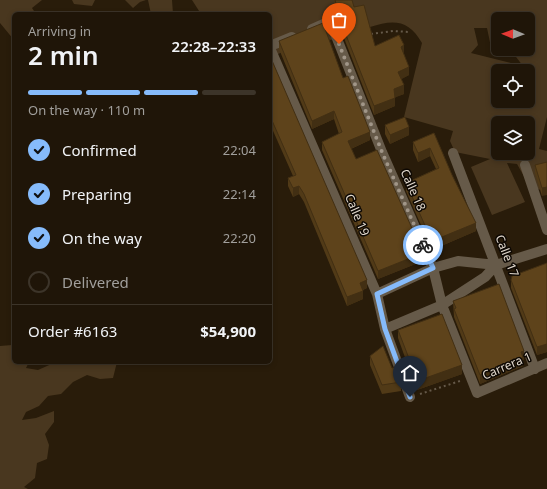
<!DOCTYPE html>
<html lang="en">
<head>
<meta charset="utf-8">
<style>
	:root { --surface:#1f1508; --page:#271e12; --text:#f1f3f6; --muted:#a19f9c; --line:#3c3429; --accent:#86bbfb }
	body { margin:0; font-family:"Noto Sans",sans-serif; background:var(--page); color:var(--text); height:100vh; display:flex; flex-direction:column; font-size:15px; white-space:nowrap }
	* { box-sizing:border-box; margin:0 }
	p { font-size:13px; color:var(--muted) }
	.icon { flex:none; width:22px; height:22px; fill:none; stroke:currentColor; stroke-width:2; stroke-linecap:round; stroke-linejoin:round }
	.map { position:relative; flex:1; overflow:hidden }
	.drawer { position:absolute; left:12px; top:12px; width:260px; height:352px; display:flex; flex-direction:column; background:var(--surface); border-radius:6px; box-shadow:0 2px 6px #0003,0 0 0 1px var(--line) }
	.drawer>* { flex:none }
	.needle { width:26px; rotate:271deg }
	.fabs { position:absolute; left:491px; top:12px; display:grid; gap:8px }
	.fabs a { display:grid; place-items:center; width:44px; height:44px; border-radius:6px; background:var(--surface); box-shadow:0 2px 6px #0003,0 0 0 1px var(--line); font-size:20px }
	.pin { position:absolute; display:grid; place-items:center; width:34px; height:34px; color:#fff; margin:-41px -17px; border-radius:50% 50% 50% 0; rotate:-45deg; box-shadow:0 0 4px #0007 }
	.pin .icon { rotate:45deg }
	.courier { position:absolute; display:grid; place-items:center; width:40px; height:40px; margin:-20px; border:3px solid #86bbfb; border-radius:50%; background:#fff; color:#222; box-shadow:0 1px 5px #0007 }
	.summary em { font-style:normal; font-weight:600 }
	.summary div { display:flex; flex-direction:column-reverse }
	.summary { display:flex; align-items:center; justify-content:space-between; height:68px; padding:0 16px }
	h1 { font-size:26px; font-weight:600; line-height:30px }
	.bar { display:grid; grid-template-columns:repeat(4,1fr); gap:6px 4px; align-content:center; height:48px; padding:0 16px }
	.bar i { height:5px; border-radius:3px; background:var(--line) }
	.bar .current { background:var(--accent) }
	.bar p { grid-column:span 4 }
	.line { display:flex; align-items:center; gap:10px; padding:0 16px; border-top:1px solid var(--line) }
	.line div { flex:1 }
	ol { padding:0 16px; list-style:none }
	li { display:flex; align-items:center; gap:12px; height:44px }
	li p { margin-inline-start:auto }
	li .icon { padding:4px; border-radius:50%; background:var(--accent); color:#111; stroke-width:4 }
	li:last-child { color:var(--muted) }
	li i { width:22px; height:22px; border:2px solid var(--line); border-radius:50% }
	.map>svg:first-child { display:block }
</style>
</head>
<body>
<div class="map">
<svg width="547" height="489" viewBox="0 0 547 489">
	<rect width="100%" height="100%" fill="#291c0a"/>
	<path fill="#49371f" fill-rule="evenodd" d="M0,0H42L32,8L36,14H14V40L0,23Z
		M72,0H95L92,6L74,4Z
		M125,0H146L140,2L133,8Z
		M148,0H172L173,14H151Z
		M192,0H547V117L539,149L547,151V189L541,190L530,187L517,164L507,163L525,202L492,215L471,167L490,159L455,152L450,141L453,131L404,117L422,43C409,20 394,19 370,27L359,13L342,26L335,40L315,39L278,54H270V14H201ZM498,19H528V49H498ZM474,28H487L492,52L513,53L523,66L471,53L478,45ZM498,71H528V101H498ZM498,123H528V153H498Z
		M12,345L14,362H29L26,368L38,370L56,362H117L113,378L100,379L87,375L73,382L61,394L48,396L39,406L26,412L22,420L36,418L54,411V422L45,434L49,445L47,459L37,463L35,478L24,487L28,489H0V346Z"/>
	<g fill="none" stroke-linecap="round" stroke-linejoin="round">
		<path stroke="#655949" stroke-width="2" stroke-dasharray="2 3" stroke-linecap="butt" d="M371,34L393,31L409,32
			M420,394L460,381"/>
		<path stroke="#665a49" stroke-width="10" d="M312,29L330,21L382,152L433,268L442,305L477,393L547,363
			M270,46L292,37
			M270,48L377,294L385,329L410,397
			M453,153L535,369
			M525,165L547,230
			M377,294L433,268L458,261L496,265
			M385,329L442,305L485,277L496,265L547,249"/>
	</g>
	<path fill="#513a17" d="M334,0H352L354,7L375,46L404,54L409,75L401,79L404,94L395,97V106L374,115L342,33L334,7Z
		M279,41L343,78L370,140L351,149L356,159L423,261L378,279L322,150V142L339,134L334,119L312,129L279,49Z
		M270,57L367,288L363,290V299L347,306L304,202L299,194L293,197L288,186V178L293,176L270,124Z
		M385,125L409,135L390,144L385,134Z
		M434,133L476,231L432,250L406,191V183L436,169L430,156L418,162L413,150V142Z
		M547,162L542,196L535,173V165Z
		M547,263V352L537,355L511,288V280Z
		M453,301L524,360H523V366L480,384L454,317Z
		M398,330L462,374L417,390L414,389L407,370V363L398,338Z
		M370,356L392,368L401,382V391L382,394L370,365Z"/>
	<path fill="#422f13" d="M404,45V54L401,47Z
		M409,67V75L398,81V72Z
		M404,85V94L394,98V89Z
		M395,98V106L374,115V106Z
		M334,111V119L312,129V121Z
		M409,127V135L390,144V135Z
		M370,132V140L348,150V141Z
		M430,148V156L418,162V153Z
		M299,186V194L293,197V188Z
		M547,187V195L542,196V188Z
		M476,223V231L432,250V241Z
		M423,253V261L378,279V271Z
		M367,280V288L360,291V283Z
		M363,291V299L347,306V297Z
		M547,344V352L537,355V347Z
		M524,351V360H523V366L480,384V375L521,352Z
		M462,365V374L417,390V381Z"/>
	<path fill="#5e431b" stroke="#422f13" d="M335,0H352L354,7L364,5L375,46L399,35L404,45L401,47L409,67L398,72L404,85L394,89L395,98L374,106L342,25Z
		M323,23L343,78L348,76L370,132L348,141L356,159L377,150L423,253L378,271L322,142L342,132L334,111L312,121L279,41Z
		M270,56L367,280L360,283L363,291L347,297L304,194L299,186L293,188L288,178L296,175L270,116Z
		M405,117L409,127L390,135L385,125Z
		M434,133L452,175L476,223L432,241L406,183L439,168L430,148L418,153L413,142Z
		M547,162V187L542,188L535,165Z
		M547,263V344L537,347L511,280L512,276Z
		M499,284L524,351L521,352L523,358L480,375L454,309L456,308L453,301Z
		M442,314L462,365L417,381L414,380L407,362L410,361L398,330Z
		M383,346L392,368L395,367L401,382L382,385L370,356Z"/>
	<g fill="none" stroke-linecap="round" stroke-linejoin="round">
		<path stroke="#a19688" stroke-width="4" stroke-dasharray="0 7.2" d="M339,44L382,152L423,245"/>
		<path stroke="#86bbfb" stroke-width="5" d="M410,397L385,329L377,294L433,268L423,245"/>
	</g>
	<g text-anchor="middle" stroke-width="3" stroke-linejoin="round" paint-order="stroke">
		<g font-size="12" fill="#e1d8cc" stroke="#0d0803">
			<text transform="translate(413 190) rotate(66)" y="4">Calle 18</text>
			<text transform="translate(357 215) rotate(67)" y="4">Calle 19</text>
			<text transform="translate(507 256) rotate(69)" y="4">Calle 17</text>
			<text transform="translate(507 366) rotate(-23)" y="4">Carrera 1</text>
		</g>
	</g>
</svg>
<div class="fabs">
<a><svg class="needle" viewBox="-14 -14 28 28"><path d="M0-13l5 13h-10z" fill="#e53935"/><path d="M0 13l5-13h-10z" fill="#a19f9c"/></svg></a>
<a><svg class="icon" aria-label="locate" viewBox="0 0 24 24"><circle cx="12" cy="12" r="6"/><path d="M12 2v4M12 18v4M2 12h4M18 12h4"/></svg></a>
<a><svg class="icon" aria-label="layers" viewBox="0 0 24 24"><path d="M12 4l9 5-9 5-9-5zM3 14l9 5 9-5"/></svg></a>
</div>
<div class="pin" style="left:339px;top:44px;background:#ea580c"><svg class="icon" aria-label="bag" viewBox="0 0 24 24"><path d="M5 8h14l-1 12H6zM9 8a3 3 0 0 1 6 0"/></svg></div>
<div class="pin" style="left:410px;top:397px;background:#1f2937"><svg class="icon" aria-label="home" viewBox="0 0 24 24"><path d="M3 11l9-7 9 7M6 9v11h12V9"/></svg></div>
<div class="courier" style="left:423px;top:245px"><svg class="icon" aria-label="bike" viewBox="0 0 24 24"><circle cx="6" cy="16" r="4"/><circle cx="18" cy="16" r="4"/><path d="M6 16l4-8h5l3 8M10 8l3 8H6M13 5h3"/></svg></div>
<section class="drawer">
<div class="summary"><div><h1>2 min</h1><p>Arriving in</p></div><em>22:28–22:33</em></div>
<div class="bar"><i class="current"></i><i class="current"></i><i class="current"></i><i></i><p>On the way · 110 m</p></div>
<ol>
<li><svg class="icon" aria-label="check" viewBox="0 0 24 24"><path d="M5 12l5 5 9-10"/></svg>Confirmed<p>22:04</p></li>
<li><svg class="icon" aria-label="check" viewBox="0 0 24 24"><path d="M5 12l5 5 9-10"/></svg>Preparing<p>22:14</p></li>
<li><svg class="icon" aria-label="check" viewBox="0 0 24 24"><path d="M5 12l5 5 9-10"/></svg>On the way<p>22:20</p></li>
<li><i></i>Delivered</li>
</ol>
<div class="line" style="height:52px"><div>Order #6163</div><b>$54,900</b></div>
</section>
</div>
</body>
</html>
